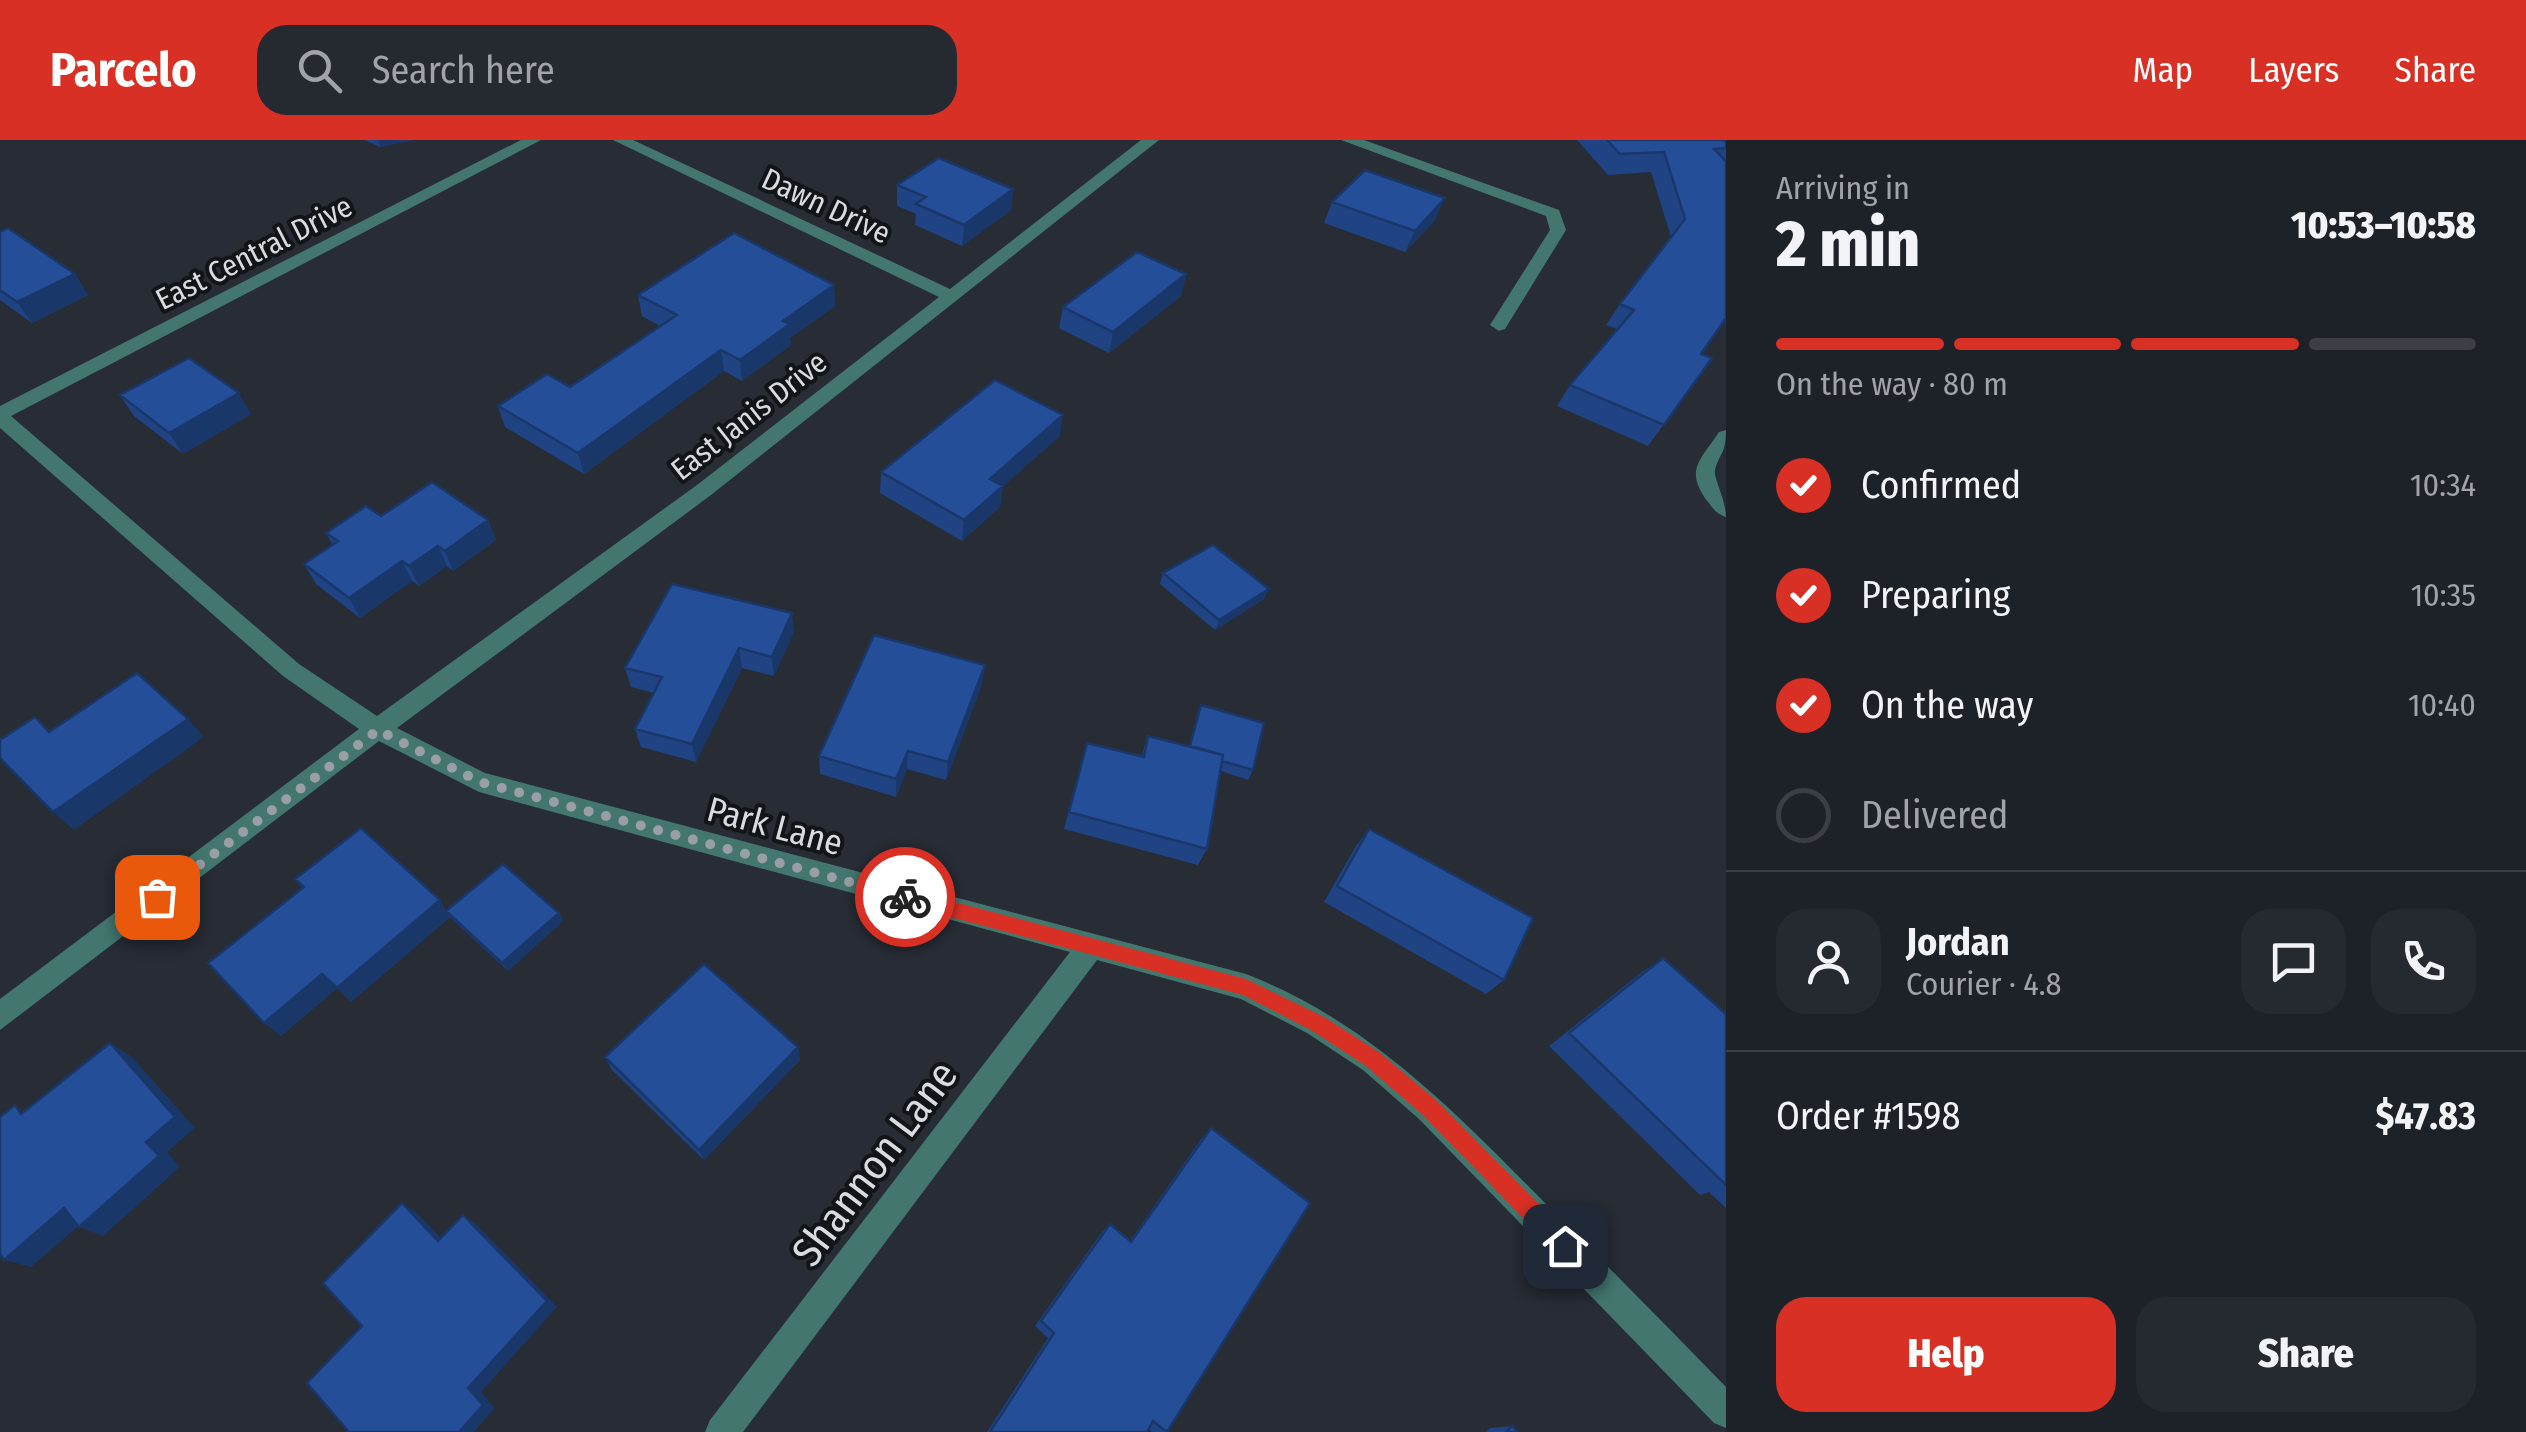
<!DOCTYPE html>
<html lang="en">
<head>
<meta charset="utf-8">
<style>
	:root { --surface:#1d2128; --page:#252930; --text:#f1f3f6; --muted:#a0a3a8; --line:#3b3e45; --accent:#d93025 }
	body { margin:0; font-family:"Fira Sans Condensed",sans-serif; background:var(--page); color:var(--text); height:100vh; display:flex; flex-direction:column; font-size:38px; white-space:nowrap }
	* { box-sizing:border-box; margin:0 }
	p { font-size:32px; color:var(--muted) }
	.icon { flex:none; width:55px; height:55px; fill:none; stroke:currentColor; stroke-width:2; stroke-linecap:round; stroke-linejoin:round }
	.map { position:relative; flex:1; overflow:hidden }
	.side { display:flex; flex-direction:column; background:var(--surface); width:800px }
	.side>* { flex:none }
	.pin { position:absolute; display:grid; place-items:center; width:85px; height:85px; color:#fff; margin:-42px; border-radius:20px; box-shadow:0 5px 15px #0006 }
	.courier { position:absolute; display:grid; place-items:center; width:100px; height:100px; margin:-50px; border:8px solid #d93025; border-radius:50%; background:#fff; color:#222; box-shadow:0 2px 12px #0007 }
	.summary em { font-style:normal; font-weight:800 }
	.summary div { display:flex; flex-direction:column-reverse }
	.summary { display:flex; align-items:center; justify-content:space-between; height:170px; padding:0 50px }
	h1 { font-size:65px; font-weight:800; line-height:75px }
	.bar { display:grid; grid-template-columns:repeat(4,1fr); gap:15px 10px; align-content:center; height:120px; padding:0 50px }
	.bar i { height:12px; border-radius:8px; background:var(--line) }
	.bar .current { background:var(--accent) }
	.bar p { grid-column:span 4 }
	.line { display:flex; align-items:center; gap:25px; padding:0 50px; border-top:2px solid var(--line) }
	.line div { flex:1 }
	.round { display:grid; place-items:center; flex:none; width:105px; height:105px; border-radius:30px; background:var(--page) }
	ol { padding:0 50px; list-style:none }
	li { display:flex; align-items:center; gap:30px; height:110px }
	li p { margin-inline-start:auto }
	li .icon { padding:10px; border-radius:50%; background:var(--accent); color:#fff; stroke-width:4 }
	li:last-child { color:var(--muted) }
	li i { width:55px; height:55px; border:5px solid var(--line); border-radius:50% }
	.action { display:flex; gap:20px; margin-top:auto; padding:20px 50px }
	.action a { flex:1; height:115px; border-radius:30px; background:var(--accent); color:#fff; font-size:40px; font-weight:800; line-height:115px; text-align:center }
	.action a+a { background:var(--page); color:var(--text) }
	header { display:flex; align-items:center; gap:60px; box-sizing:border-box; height:140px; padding:0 50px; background:var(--accent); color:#fff }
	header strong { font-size:48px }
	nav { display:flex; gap:55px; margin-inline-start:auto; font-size:35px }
	.search { width:700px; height:90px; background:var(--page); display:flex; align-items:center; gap:25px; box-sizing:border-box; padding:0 35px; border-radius:30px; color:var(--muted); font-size:38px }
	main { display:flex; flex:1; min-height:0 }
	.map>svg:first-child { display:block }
</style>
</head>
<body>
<header>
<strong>Parcelo</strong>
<div class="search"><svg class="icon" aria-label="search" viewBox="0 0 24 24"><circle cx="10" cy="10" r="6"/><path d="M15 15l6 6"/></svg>Search here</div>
<nav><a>Map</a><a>Layers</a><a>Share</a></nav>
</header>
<main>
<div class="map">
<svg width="1726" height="1292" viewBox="0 0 1726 1292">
	<rect width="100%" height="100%" fill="#272c35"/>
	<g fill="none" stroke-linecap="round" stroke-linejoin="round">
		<path fill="#43776e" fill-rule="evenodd" d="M521,0H541L11,276L299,524L377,576L697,345L939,157L613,0H633L950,149L1141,0H1159L711,355L397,588L485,633L1246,834C1368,881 1455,972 1545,1063C1605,1124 1666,1185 1726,1247V1288L1714,1283L1419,979L1363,930L1307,893L1241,859L1097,820L743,1292H705L710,1280L1070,812L479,652L379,601L0,890V859L359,589L283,536L0,288V266Z
			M1341,0H1364L1559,70L1566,90L1505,189L1499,191L1490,185L1550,90L1546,76Z
			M1726,290C1726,314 1720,312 1715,330C1713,337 1726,360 1726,377C1717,374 1714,370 1708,362C1684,330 1700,321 1719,292Z"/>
	</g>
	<path fill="#204383" d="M365,0H413L380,7Z
		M1577,0H1722L1726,1V178L1701,214L1712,218L1648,306L1557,266L1570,245L1617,189L1606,185L1620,164L1671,97L1651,32L1608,35Z
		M897,45L1013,49L1011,70L962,106L915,85L916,74L897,66Z
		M1332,62L1436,79L1405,112L1324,83Z
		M0,92L75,134L88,155L32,183L0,160Z
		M1186,134L1181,156L1109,213L1059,188L1063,167Z
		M834,145L835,166L790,198L791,205L742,241L724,231L584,334L505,287L498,266L570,247L660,186L642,176L638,155Z
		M120,255L251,274L183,314L134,276Z
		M1060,296L1003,346L1000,367L962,401L880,353L881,332Z
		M381,376L488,380L496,400L453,431L447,426L419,446L412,441L360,478L316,444L304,424L333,405L326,393Z
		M1163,433L1264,459L1215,490L1160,444Z
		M794,492L774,536L742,528L696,622L641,607L635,589L654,553L631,547L625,528Z
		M982,544L946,640L907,629L896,657L820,634L819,616Z
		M1201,565L1253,630L1248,640L1221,631L1207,709L1198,725L1064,689L1087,603L1141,617L1148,596L1189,606Z
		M1369,689L1504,840L1486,854L1324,762L1356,706Z
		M295,739L447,770L559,773L563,781L508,831L450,777L351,862L337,848L281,896L303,748Z
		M1663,818L1726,874V1068L1709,1052L1700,1055L1549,906L1642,832Z
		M605,917L800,920L704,1020L612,930Z
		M1211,988L1167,1292H1152L1149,1289L1147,1292H987L1048,1198L1035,1186L1102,1092L1110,1084L1130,1101L1201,999Z
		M1512,1286L1518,1292H1486L1490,1288Z"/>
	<path fill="#1a376a" d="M378,0H413L380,7Z
		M1013,49L1011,70L962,106L964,85Z
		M1445,58L1436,79L1405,112L1415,91Z
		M75,134L88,155L32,183L17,162Z
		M1186,134L1181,156L1109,213L1113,192Z
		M834,145L835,166L790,198L791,205L742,241L740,220L783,181Z
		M721,210L724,231L584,334L578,313Z
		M239,253L251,274L183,314L169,293Z
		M1063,275L1060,296L988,360L990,339Z
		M1003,346L1000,367L962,401L964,380Z
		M488,380L496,400L453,431L445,411Z
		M438,406L447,426L419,446L409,426Z
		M402,421L412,441L360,478L349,458Z
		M1269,449L1264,459L1215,490L1219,480Z
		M792,473L794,492L774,536L772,517Z
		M739,508L742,528L696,622L692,604Z
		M985,525L982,544L946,640L948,622Z
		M188,579L204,597L74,690L53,672Z
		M908,611L907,629L896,657V639Z
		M440,760L450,777L351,862L337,848L281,896L264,883L322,834Z
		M559,773L563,781L508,831L502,823Z
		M110,903L131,916L195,988L167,1012L180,1027L103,1096L79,1087L146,1002Z
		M798,907L800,920L704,1020L699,1010Z
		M402,1063L416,1072L452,1109L438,1101Z
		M64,1068L89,1077L31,1127L4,1120Z
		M463,1075L476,1084L557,1167L481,1252L495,1268L474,1292H459L468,1248Z"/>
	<path fill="#254e98" stroke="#1a376a" stroke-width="2.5" d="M1607,0H1722L1726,1V8L1714,9L1726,21V178L1701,214L1712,218L1664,285L1570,245L1634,170L1620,164L1685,79L1664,12L1620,14Z
		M939,18L1013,49L964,85L916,64L926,57L897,45Z
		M1365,30L1445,58L1415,91L1332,62Z
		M8,88L75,134L17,162L0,150V92Z
		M734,93L834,145L783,181L790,184L740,220L721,210L578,313L498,266L547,234L570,247L677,175L638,155Z
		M1137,112L1186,134L1113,192L1063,167Z
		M189,218L239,253L169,293L120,255Z
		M995,240L1063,275L990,339L1003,346L964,380L881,332Z
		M432,342L488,380L445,411L438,406L409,426L402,421L349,458L304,424L338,401L326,393L366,366L381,376Z
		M1213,405L1269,449L1219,480L1163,433Z
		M672,444L792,473L772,517L739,508L692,604L635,589L662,537L625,528Z
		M874,495L985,525L948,622L908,611L896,639L819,616Z
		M137,533L188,579L53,672L0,618V600L35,577L49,592Z
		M1201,565L1264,583L1253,630L1222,621L1223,615L1190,606Z
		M1148,596L1223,615L1207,709L1069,672L1087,603L1144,617Z
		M361,688L440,760L337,848L322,834L264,883L208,823L304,747L295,739Z
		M1369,689L1533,778L1504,840L1337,746Z
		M503,724L559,773L502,823L446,771Z
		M1663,818L1726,874V1045L1569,893Z
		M704,824L798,907L699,1010L605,917Z
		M110,903L175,977L146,1002L159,1016L79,1087L64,1068L4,1120L0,1114V977L15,965L21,974Z
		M1211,988L1310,1063L1167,1292L1153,1281L1147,1292H990L1054,1193L1041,1181L1110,1084L1131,1102Z
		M402,1063L438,1101L463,1075L547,1161L468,1248L483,1265L459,1292H349L307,1243L362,1186L323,1143Z
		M1512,1286L1518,1292H1506Z"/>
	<path fill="#d93025" d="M905,749L1246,839L1324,877L1380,913L1437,961L1572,1098L1575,1106L1572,1113L1565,1116L1557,1113L1423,975L1366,926L1311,890L1243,855L905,765L896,757Z"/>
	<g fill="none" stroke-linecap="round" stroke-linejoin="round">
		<path stroke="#9a9ea5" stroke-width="10" stroke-dasharray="0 18" d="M157,757L378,590L480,642L905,757"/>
	</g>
	<g text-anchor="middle" stroke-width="8" stroke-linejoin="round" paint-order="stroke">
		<g font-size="30" fill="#d8dbe1" stroke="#121518">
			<text transform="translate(826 66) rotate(25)" y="10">Dawn Drive</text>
			<text transform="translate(254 113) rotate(-27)" y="10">East Central Drive</text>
			<text transform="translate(749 276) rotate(-38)" y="10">East Janis Drive</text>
		</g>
		<g font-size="35" fill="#d8dbe1" stroke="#121518">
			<text transform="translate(775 686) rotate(15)" y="12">Park Lane</text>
		</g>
		<g font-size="42" fill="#d8dbe1" stroke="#121518">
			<text transform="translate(874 1023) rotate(-53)" y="15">Shannon Lane</text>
		</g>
	</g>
</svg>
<div class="pin" style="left:157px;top:757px;background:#ea580c"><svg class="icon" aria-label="bag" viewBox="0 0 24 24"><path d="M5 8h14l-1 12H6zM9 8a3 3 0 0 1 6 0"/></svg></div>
<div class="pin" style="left:1565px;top:1106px;background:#1f2937"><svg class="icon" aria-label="home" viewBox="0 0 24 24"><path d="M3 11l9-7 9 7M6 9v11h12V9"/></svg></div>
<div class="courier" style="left:905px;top:757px"><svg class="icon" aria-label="bike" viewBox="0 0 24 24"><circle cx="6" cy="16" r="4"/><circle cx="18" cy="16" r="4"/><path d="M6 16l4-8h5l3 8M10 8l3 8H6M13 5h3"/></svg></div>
</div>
<section class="side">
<div class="summary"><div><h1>2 min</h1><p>Arriving in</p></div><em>10:53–10:58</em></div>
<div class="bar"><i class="current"></i><i class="current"></i><i class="current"></i><i></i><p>On the way · 80 m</p></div>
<ol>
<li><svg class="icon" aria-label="check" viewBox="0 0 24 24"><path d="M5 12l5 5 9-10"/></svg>Confirmed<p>10:34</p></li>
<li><svg class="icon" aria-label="check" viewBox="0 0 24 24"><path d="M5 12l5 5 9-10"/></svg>Preparing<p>10:35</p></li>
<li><svg class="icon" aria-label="check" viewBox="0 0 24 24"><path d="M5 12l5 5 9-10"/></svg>On the way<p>10:40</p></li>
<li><i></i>Delivered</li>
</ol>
<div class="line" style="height:180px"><a class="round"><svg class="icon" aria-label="person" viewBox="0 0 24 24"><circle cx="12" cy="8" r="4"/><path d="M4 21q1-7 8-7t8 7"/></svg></a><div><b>Jordan</b><p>Courier · 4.8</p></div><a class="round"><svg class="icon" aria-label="chat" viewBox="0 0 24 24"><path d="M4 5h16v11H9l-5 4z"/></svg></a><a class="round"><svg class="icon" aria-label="phone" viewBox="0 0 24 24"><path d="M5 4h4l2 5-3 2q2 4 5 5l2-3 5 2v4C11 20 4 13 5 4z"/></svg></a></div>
<div class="line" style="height:130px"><div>Order #1598</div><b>$47.83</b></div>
<div class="action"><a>Help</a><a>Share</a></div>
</section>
</main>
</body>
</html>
